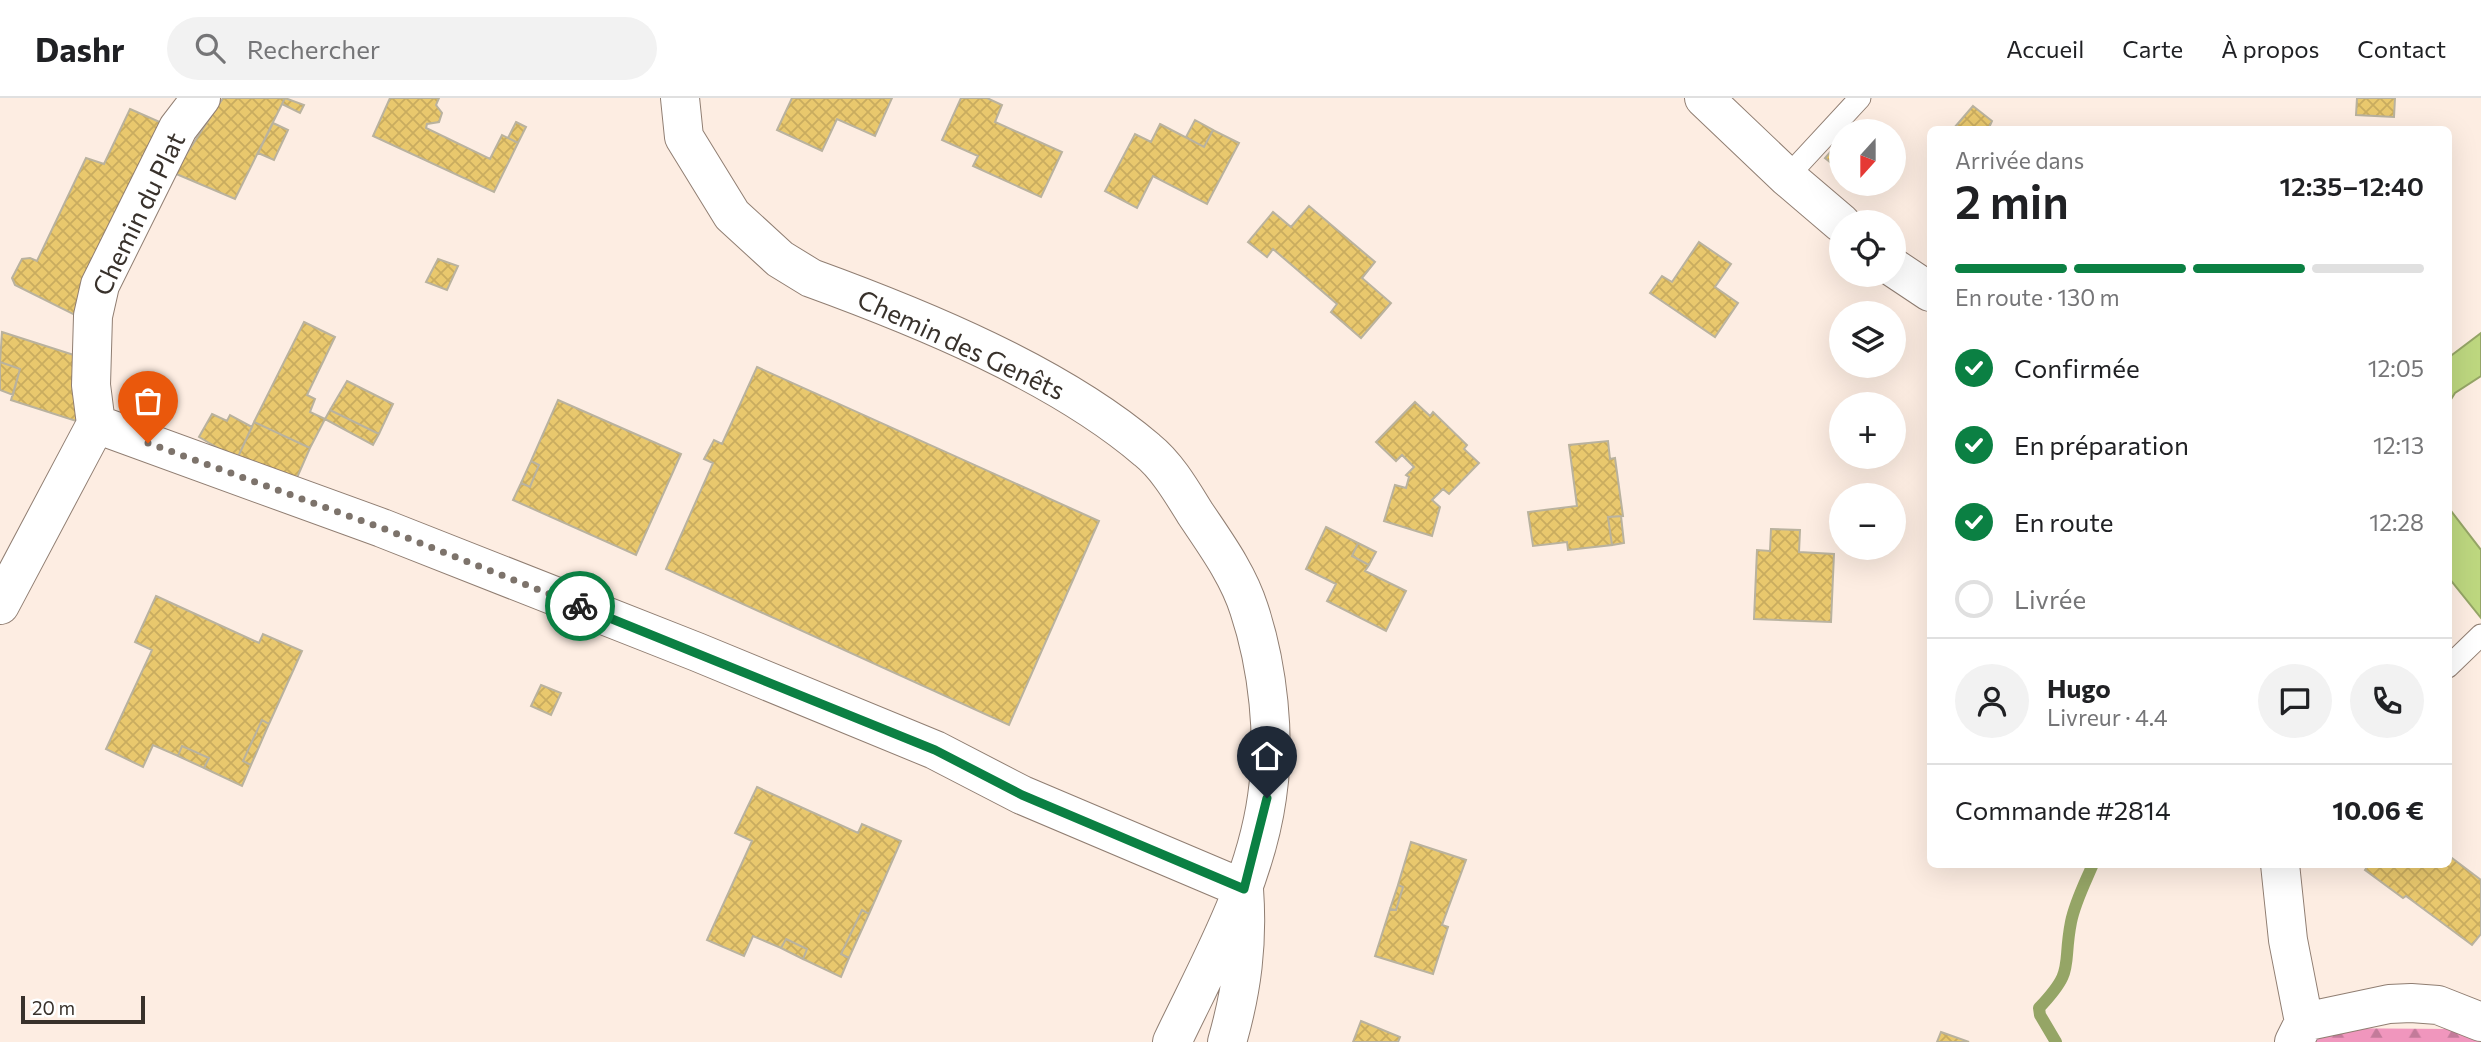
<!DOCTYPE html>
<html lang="fr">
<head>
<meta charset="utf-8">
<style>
	:root { --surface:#fff; --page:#f2f2f2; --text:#202124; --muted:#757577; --line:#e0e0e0; --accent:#0b8043 }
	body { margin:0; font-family:Commissioner,sans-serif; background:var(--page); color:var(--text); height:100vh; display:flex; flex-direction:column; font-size:26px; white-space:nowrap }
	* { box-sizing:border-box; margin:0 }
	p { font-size:23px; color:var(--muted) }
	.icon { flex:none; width:38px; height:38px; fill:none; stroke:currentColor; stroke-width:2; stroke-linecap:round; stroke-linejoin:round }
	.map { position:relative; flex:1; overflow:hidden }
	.sheet { position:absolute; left:1927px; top:28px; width:525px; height:742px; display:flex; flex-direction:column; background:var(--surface); border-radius:10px; box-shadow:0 7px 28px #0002 }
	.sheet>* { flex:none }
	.needle { width:46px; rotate:201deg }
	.tools { position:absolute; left:1829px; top:21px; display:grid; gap:14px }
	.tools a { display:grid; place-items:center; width:77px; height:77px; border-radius:50%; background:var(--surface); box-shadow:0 7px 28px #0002; font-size:35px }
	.scale { position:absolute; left:21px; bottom:18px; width:124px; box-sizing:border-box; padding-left:7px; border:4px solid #38312b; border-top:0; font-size:19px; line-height:24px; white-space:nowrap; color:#38312b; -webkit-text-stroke:5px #fff; paint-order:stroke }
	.pin { position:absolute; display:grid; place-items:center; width:60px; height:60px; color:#fff; margin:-72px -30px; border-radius:50% 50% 50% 0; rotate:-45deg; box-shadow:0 0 7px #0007 }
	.pin .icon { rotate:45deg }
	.courier { position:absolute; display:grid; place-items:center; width:70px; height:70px; margin:-35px; border:5px solid #0b8043; border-radius:50%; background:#fff; color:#222; box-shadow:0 2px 9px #0007 }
	.head em { font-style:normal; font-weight:600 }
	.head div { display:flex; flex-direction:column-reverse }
	.head { display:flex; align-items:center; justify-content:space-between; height:119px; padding:0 28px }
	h1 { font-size:46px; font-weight:600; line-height:52px }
	.bar { display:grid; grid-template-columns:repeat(4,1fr); gap:10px 7px; align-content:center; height:84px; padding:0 28px }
	.bar i { height:9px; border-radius:5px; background:var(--line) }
	.bar .active { background:var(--accent) }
	.bar p { grid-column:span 4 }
	.line { display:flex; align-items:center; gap:18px; padding:0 28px; border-top:2px solid var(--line) }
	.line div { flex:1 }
	.round { display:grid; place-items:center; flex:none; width:74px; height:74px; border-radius:37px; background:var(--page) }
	ol { padding:0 28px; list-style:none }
	li { display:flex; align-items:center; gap:21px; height:77px }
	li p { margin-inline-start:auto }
	li .icon { padding:7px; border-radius:50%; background:var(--accent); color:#fff; stroke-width:4 }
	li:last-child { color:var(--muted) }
	li i { width:38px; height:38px; border:4px solid var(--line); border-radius:50% }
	header { display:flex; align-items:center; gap:42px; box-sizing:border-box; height:98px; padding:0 35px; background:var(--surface); border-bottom:2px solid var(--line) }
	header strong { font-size:33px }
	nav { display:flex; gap:38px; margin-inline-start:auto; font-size:24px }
	.search { width:490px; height:63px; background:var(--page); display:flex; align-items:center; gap:18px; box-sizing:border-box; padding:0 24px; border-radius:38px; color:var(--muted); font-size:26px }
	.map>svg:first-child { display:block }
</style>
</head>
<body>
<header>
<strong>Dashr</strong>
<div class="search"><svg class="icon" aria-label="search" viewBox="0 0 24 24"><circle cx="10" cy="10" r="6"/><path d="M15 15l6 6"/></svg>Rechercher</div>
<nav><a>Accueil</a><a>Carte</a><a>À propos</a><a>Contact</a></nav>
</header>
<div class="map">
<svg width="2481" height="944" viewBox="0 0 2481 944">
	<defs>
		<pattern id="forest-firs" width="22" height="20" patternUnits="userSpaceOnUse" patternTransform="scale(1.75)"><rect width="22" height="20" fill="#f096bd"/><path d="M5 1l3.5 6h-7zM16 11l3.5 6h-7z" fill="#c37b9a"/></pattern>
		<pattern id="building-cross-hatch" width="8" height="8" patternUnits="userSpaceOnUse" patternTransform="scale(1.75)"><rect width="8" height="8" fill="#e9c86d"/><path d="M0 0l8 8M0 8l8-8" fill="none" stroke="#c9ac5f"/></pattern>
	</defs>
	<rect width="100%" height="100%" fill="#fdede2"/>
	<path fill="url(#forest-firs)" d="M2316,930L2453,931L2481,944H2305Z"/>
	<path fill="#bdd77f" stroke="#95a566" stroke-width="2" d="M2481,235V278L2455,295L2448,306V260Z
		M2448,409L2481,452V520L2448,479Z"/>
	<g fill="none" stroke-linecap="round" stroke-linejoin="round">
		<path stroke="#95a566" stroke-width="12" d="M2056,944L2040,917L2039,910C2076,871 2062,870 2071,824C2075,804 2085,785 2093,766"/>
	</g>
	<path fill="url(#building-cross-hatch)" stroke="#b9b29e" stroke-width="2" d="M223,0H285L235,101L174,75Z
		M285,0L304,7L300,15L282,6Z
		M390,0H439L436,7L442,15L439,24L427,26L426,30L490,61L502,37L518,45L494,94L373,38Z
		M792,0H892L875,38L837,21L822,53L777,32Z
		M961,0H987L1002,7L995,24L1062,54L1041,99L973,68L978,58L942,42Z
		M2357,0H2395L2394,19L2356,17Z
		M1973,8L1992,23L1988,32H1956L1954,30Z
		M130,11L162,25L77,218L15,187L12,180L22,161L30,160L37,163L86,60L104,66Z
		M1195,22L1213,32L1204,49L1186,39Z
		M516,24L526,29L518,45L508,40Z
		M273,25L288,32L274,62L258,55Z
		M1160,26L1204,49L1213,32L1239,45L1207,106L1153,78L1137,110L1105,93L1135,36L1151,44Z
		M1837,46L1841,49V73L1825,60Z
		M1309,108L1375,164L1362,180L1391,205L1361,240L1331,214L1337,206L1273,151L1267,159L1248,144L1273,114L1291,129Z
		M1699,144L1731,166L1715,189L1738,205L1715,239L1650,195L1662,178L1672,184Z
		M438,161L458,168L447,192L426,184Z
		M304,224L335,239L307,297L315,301L310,314L325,321L310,350L254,324Z
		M2,234L77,258L76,323L11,302L20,271L0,264Z
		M0,264L20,271L13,297L0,292Z
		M757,269L1099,423L1009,627L666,471L713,365L704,361L714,342L722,346Z
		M347,283L393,306L379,336L330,312Z
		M558,302L681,356L636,457L513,402L521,385L530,389L539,367L531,363Z
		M1415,304L1430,318L1433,314L1467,347L1464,351L1479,365L1449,396L1443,391L1432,402L1440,409L1432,438L1384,423L1395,387L1406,390L1409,379L1406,377L1414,369L1402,357L1396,363L1376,344Z
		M330,312L379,336L373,347L325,321Z
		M212,316L227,323L230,317L252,329L237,361L199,339Z
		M254,324L310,350L296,382L237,361Z
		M1608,343L1610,361L1615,360L1623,418L1608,419L1612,447L1568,452L1567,444L1533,448L1528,414L1577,408L1569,347Z
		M531,363L539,367L530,389L521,385Z
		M1621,418L1624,445L1612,447L1608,419Z
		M1326,429L1358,445L1352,458L1369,467L1365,473L1406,493L1386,533L1327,503L1336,486L1306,471Z
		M1771,431L1800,432L1799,454L1834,456L1831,524L1754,521L1757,452L1770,453Z
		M1358,445L1376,454L1369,467L1352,458Z
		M156,498L259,545L263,536L302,553L269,626L262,622L243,663L251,667L242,688L204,670L209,660L182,648L178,658L153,647L143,669L106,651L152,552L135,544Z
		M541,587L561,595L551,617L531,608Z
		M262,622L269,626L251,667L243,663Z
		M182,648L209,660L204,670L178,658Z
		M757,689L858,735L862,726L901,743L869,816L862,812L841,856L849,860L841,879L803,861L807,851L786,841L781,850L753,838L744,858L707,842L752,743L735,735Z
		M1411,744L1466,762L1442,827L1448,829L1433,876L1375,858L1390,811L1396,812L1403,789L1398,787Z
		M2448,757L2481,782V836L2472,847L2406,798L2403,800L2365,772L2369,766H2448Z
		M1398,787L1403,789L1396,812L1390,811Z
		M862,812L869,816L849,860L841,856Z
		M786,841L807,851L803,861L781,850Z
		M1361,923L1400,939L1398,944H1353Z
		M1941,934L1969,944H1937Z"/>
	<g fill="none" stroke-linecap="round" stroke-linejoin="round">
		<g stroke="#907e72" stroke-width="23">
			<path id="service" d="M1787,79L1860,0
				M2448,569L2481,537"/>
		</g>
		<g stroke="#907e72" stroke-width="40">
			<path id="minor" d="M680,0L684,39L732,117L780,161L811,180C921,220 1058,276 1147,352C1167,368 1182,394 1195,415C1215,445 1238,476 1249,511C1268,568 1276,641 1267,699C1255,786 1209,866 1172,944
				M1704,0L1787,79L1841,125
				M1894,170L1930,194
				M96,326L382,430L697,554L935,652L1022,697L1244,791C1248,845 1242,892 1227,944
				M0,507L96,326L91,287L93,218L100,187L178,30L201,0
				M2280,766L2288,842L2304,924
				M2294,944L2304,924L2389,906L2411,905L2438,907L2481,924"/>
		</g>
		<use href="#service" stroke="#fff" stroke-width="21"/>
		<use href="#minor" stroke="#fff" stroke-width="38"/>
	</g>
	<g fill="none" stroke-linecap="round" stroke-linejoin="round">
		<path stroke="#7d736b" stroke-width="7" stroke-dasharray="0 12.6" d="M148,345L382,430L580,508"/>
		<path stroke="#0b8043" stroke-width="9" d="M580,508L935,652L1022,697L1244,791L1267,700"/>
	</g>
	<g text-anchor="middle" stroke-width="6" stroke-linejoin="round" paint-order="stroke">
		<g font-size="26" fill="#38312b" stroke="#fff">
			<text transform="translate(139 116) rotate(-64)" y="9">Chemin du Plat</text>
			<text transform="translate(961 247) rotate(25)" y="9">Chemin des Genêts</text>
		</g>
	</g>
</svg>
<div class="tools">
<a><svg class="needle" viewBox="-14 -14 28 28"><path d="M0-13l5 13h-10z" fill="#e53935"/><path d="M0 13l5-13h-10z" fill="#757577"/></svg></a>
<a><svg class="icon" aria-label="locate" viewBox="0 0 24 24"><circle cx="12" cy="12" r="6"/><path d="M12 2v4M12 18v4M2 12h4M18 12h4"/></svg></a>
<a><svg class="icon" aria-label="layers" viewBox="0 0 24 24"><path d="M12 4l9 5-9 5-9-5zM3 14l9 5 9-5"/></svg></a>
<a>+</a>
<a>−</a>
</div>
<div class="scale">20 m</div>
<div class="pin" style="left:148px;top:345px;background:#ea580c"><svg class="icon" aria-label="bag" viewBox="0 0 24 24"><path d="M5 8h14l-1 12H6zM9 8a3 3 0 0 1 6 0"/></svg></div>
<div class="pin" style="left:1267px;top:700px;background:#1f2937"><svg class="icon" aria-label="home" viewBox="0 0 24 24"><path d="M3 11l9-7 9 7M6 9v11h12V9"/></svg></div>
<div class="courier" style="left:580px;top:508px"><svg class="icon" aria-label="bike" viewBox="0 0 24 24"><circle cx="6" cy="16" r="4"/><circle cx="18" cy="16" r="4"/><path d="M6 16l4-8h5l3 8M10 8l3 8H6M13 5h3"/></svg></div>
<section class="sheet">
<div class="head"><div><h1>2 min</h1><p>Arrivée dans</p></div><em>12:35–12:40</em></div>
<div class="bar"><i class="active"></i><i class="active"></i><i class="active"></i><i></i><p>En route · 130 m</p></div>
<ol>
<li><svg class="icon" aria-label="check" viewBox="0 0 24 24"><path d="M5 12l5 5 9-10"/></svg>Confirmée<p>12:05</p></li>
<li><svg class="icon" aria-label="check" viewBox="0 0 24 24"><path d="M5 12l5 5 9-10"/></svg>En préparation<p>12:13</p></li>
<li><svg class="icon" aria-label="check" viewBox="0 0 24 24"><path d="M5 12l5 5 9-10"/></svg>En route<p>12:28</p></li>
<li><i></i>Livrée</li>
</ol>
<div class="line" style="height:126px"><a class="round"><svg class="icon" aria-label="person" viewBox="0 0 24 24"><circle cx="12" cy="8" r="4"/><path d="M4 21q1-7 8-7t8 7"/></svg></a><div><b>Hugo</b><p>Livreur · 4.4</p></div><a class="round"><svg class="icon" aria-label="chat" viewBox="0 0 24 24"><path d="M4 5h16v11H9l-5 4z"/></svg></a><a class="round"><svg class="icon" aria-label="phone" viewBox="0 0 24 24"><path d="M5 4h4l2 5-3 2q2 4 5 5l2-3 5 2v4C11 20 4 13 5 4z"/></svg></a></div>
<div class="line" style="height:91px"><div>Commande #2814</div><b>10.06 €</b></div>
</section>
</div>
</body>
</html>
